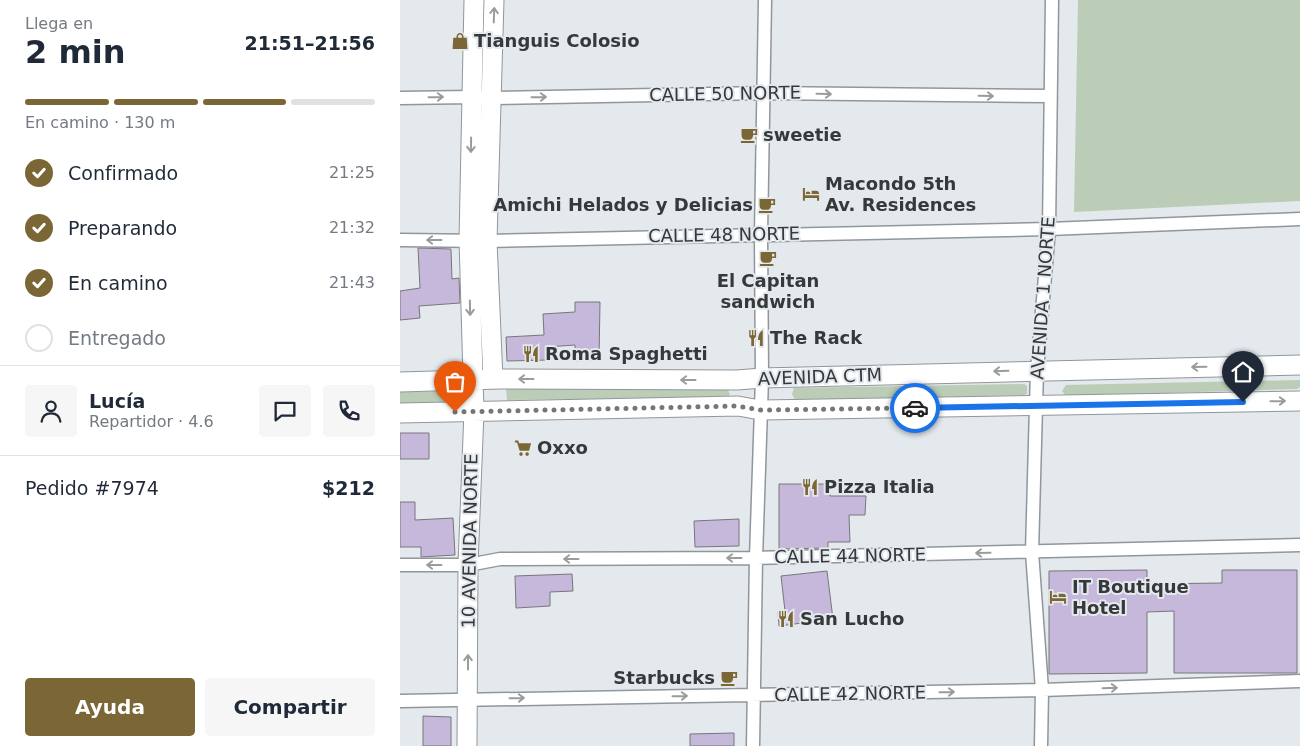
<!DOCTYPE html>
<html lang="es">
<head>
<meta charset="utf-8">
<style>
	:root { --surface:#fff; --page:#f6f6f7; --text:#1f2937; --muted:#747a83; --line:#e0e1e3; --accent:#7a6735 }
	body { margin:0; font-family:"DejaVu Sans",sans-serif; background:var(--page); color:var(--text); height:100vh; display:flex; flex-direction:column; font-size:19px; white-space:nowrap }
	* { box-sizing:border-box; margin:0 }
	p { font-size:16px; color:var(--muted) }
	.icon { flex:none; width:28px; height:28px; fill:none; stroke:currentColor; stroke-width:2; stroke-linecap:round; stroke-linejoin:round }
	.map { position:relative; flex:1; overflow:hidden }
	.side { display:flex; flex-direction:column; background:var(--surface); width:400px }
	.side>* { flex:none }
	.pin { position:absolute; display:grid; place-items:center; width:42px; height:42px; color:#fff; margin:-51px -21px; border-radius:50% 50% 50% 0; rotate:-45deg; box-shadow:0 0 5px #0007 }
	.pin .icon { rotate:45deg }
	.courier { position:absolute; display:grid; place-items:center; width:50px; height:50px; margin:-25px; border:4px solid #1a73e8; border-radius:50%; background:#fff; color:#222; box-shadow:0 1px 6px #0007 }
	.head em { font-style:normal; font-weight:700 }
	.head div { display:flex; flex-direction:column-reverse }
	.head { display:flex; align-items:center; justify-content:space-between; height:85px; padding:0 25px }
	h1 { font-size:32px; font-weight:700; line-height:38px }
	.bar { display:grid; grid-template-columns:repeat(4,1fr); gap:8px 5px; align-content:center; height:60px; padding:0 25px }
	.bar i { height:6px; border-radius:4px; background:var(--line) }
	.bar .active { background:var(--accent) }
	.bar p { grid-column:span 4 }
	.line { display:flex; align-items:center; gap:12px; padding:0 25px; border-top:1px solid var(--line) }
	.line div { flex:1 }
	.round { display:grid; place-items:center; flex:none; width:52px; height:52px; border-radius:5px; background:var(--page) }
	ol { padding:0 25px; list-style:none }
	li { display:flex; align-items:center; gap:15px; height:55px }
	li p { margin-inline-start:auto }
	li .icon { padding:5px; border-radius:50%; background:var(--accent); color:#fff; stroke-width:4 }
	li:last-child { color:var(--muted) }
	li i { width:28px; height:28px; border:2px solid var(--line); border-radius:50% }
	.cta { display:flex; gap:10px; margin-top:auto; padding:10px 25px }
	.cta a { flex:1; height:58px; border-radius:5px; background:var(--accent); color:#fff; font-size:20px; font-weight:700; line-height:58px; text-align:center }
	.cta a+a { background:var(--page); color:var(--text) }
	main { display:flex; flex:1; min-height:0 }
	.map>svg:first-child { display:block }
</style>
</head>
<body>
<main>
<section class="side">
<div class="head"><div><h1>2 min</h1><p>Llega en</p></div><em>21:51–21:56</em></div>
<div class="bar"><i class="active"></i><i class="active"></i><i class="active"></i><i></i><p>En camino · 130 m</p></div>
<ol>
<li><svg class="icon" aria-label="check" viewBox="0 0 24 24"><path d="M5 12l5 5 9-10"/></svg>Confirmado<p>21:25</p></li>
<li><svg class="icon" aria-label="check" viewBox="0 0 24 24"><path d="M5 12l5 5 9-10"/></svg>Preparando<p>21:32</p></li>
<li><svg class="icon" aria-label="check" viewBox="0 0 24 24"><path d="M5 12l5 5 9-10"/></svg>En camino<p>21:43</p></li>
<li><i></i>Entregado</li>
</ol>
<div class="line" style="height:90px"><a class="round"><svg class="icon" aria-label="person" viewBox="0 0 24 24"><circle cx="12" cy="8" r="4"/><path d="M4 21q1-7 8-7t8 7"/></svg></a><div><b>Lucía</b><p>Repartidor · 4.6</p></div><a class="round"><svg class="icon" aria-label="chat" viewBox="0 0 24 24"><path d="M4 5h16v11H9l-5 4z"/></svg></a><a class="round"><svg class="icon" aria-label="phone" viewBox="0 0 24 24"><path d="M5 4h4l2 5-3 2q2 4 5 5l2-3 5 2v4C11 20 4 13 5 4z"/></svg></a></div>
<div class="line" style="height:65px"><div>Pedido #7974</div><b>$212</b></div>
<div class="cta"><a>Ayuda</a><a>Compartir</a></div>
</section>
<div class="map">
<svg width="900" height="746" viewBox="0 0 900 746">
	<rect width="100%" height="100%" fill="#e4e9ee"/>
	<path fill="#bbcdb6" d="M678,0H900V201L674,212Z
		M900,380V387L897,389L666,396L662,391L666,385Z
		M624,384L627,386V394L624,395L395,400L392,394L394,388Z
		M327,388L330,394L328,397L107,400L106,389Z
		M60,391L65,396V402L0,404V392Z"/>
	<path fill="#c5b8db" stroke="#78767b" d="M18,248L51,249L52,279L59,278L60,303L19,306L20,318L0,320V291L20,288Z
		M175,302H200L199,360L175,361V345L147,347L148,360L107,361L106,337L144,335L143,314L175,312Z
		M0,433H29V459H0Z
		M379,484H430V496H466L465,515H449L450,542H428V548L379,549Z
		M0,502H15V520L53,518L55,555L21,557V547H0Z
		M339,519V546L295,547L294,521Z
		M747,570V584L822,583V570H897V673H774V611L747,612V673L649,674V571Z
		M427,571L433,619L379,626L378,612L385,611L381,576Z
		M172,574L173,591L150,592V606L116,608L115,576Z
		M23,716L51,717V746H23Z
		M334,733V746H290V734Z"/>
	<g fill="none" stroke-linecap="round" stroke-linejoin="round">
		<g stroke="#91969b" stroke-width="15">
			<path id="street" d="M0,98L72,97L90,98L363,93L650,96
				M0,240L87,241L649,229L900,219
				M0,565H68L100,559L356,558L900,545
				M0,701L642,690L900,681
				M353,746L356,558L362,378L361,234L365,0
				M641,746L642,690L632,552L637,370L649,229L652,0"/>
		</g>
		<g stroke="#91969b" stroke-width="21">
			<path id="secondary" d="M93,379L87,241L94,0
				M0,382L100,379L337,380L362,378L900,365
				M0,413L338,406L360,410L900,401
				M67,746L68,565L74,411L69,240L74,0"/>
		</g>
		<use href="#street" stroke="#fff" stroke-width="12"/>
		<use href="#secondary" stroke="#fff" stroke-width="19"/>
	</g>
	<defs><path id="oneway-shaft" d="M-6 0H5M1.5-3L5.5 0L1.5 3" fill="none" stroke-width="1.6" stroke-linecap="round" stroke-linejoin="round" transform="scale(1.25)"/></defs>
	<g stroke="#9a9c9c">
		<use href="#oneway-shaft" transform="translate(94 15) rotate(-88)"/>
		<use href="#oneway-shaft" transform="translate(424 94) rotate(1)"/>
		<use href="#oneway-shaft" transform="translate(586 96) rotate(1)"/>
		<use href="#oneway-shaft" transform="translate(36 97) rotate(-1)"/>
		<use href="#oneway-shaft" transform="translate(139 97) rotate(-1)"/>
		<use href="#oneway-shaft" transform="translate(71 145) rotate(91)"/>
		<use href="#oneway-shaft" transform="translate(34 240) rotate(180)"/>
		<use href="#oneway-shaft" transform="translate(70 308) rotate(89)"/>
		<use href="#oneway-shaft" transform="translate(799 367) rotate(179)"/>
		<use href="#oneway-shaft" transform="translate(601 371) rotate(178)"/>
		<use href="#oneway-shaft" transform="translate(126 379) rotate(-180)"/>
		<use href="#oneway-shaft" transform="translate(288 380) rotate(-180)"/>
		<use href="#oneway-shaft" transform="translate(878 401) rotate(-1)"/>
		<use href="#oneway-shaft" transform="translate(583 553) rotate(179)"/>
		<use href="#oneway-shaft" transform="translate(334 558) rotate(180)"/>
		<use href="#oneway-shaft" transform="translate(171 559) rotate(180)"/>
		<use href="#oneway-shaft" transform="translate(34 565) rotate(180)"/>
		<use href="#oneway-shaft" transform="translate(68 662) rotate(-90)"/>
		<use href="#oneway-shaft" transform="translate(710 688) rotate(-2)"/>
		<use href="#oneway-shaft" transform="translate(547 692) rotate(-1)"/>
		<use href="#oneway-shaft" transform="translate(280 696) rotate(-1)"/>
		<use href="#oneway-shaft" transform="translate(117 698) rotate(-1)"/>
	</g>
	<g fill="none" stroke-linecap="round" stroke-linejoin="round">
		<path stroke="#737779" stroke-width="5" stroke-dasharray="0 9" d="M55,412L338,406L360,410L515,408"/>
		<path stroke="#1a73e8" stroke-width="6" d="M515,408L843,402"/>
	</g>
	<defs>
		<g id="shop-bare" transform="scale(1.35)"><path d="M-5-2.5h2.3a2.7 3.5 0 0 1 5.4 0H5L5.5 6h-11ZM-1.5-2.5h3a1.5 2.3 0 0 0-3 0Z" fill="#7a6735" stroke="#e4e9ee" stroke-width="2.5" paint-order="stroke"/></g>
		<g id="cafe-bare" transform="scale(1.35)"><path d="M-5.5-4.5H6V0H3Q3 3.5 0 3.5H-2.5Q-5.5 3.5-5.5 0ZM3-3.2v2h1.7v-2ZM-6 4.5H4V6H-6Z" fill="#7a6735" stroke="#e4e9ee" stroke-width="2.5" paint-order="stroke"/></g>
		<g id="hotel-bare" transform="scale(1.35)"><path d="M-6-4.5h1.5V1H6V5H4.5V3h-9V5H-6ZM-4 0a1.8 1.8 0 1 1 3.6 0ZM.5 0V-2.5h3Q6-2.5 6 0Z" fill="#7a6735" stroke="#e4e9ee" stroke-width="2.5" paint-order="stroke"/></g>
		<g id="restaurant-bare" transform="scale(1.35)"><path d="M-5-6h1v4h1v-4h1v4h1v-4h1v5L-1.5 .5V6h-2V.5L-5-1ZM5-6V6H3V1.5H1.5Q1.5-4 5-6Z" fill="#7a6735" stroke="#e4e9ee" stroke-width="2.5" paint-order="stroke"/></g>
		<g id="supermarket-bare" transform="scale(1.35)"><path d="M-6-5.5h2.5l.6 2H6L4.5 2H-2.5L-4.4-4H-6ZM-1.5 3.2a1.3 1.3 0 1 0 .1 0ZM3 3.2a1.3 1.3 0 1 0 .1 0Z" fill="#7a6735" stroke="#e4e9ee" stroke-width="2.5" paint-order="stroke"/></g>
	</defs>
	<g fill-rule="evenodd">
		<use href="#shop-bare" x="60" y="41"/>
		<use href="#cafe-bare" x="349" y="135"/>
		<use href="#hotel-bare" x="411" y="194"/>
		<use href="#cafe-bare" x="367" y="205"/>
		<use href="#cafe-bare" x="368" y="258"/>
		<use href="#restaurant-bare" x="356" y="338"/>
		<use href="#restaurant-bare" x="131" y="354"/>
		<use href="#supermarket-bare" x="123" y="448"/>
		<use href="#restaurant-bare" x="410" y="487"/>
		<use href="#hotel-bare" x="658" y="597"/>
		<use href="#restaurant-bare" x="386" y="619"/>
		<use href="#cafe-bare" x="329" y="678"/>
	</g>
	<g text-anchor="middle" stroke-width="4" stroke-linejoin="round" paint-order="stroke">
		<g font-size="18" font-weight="bold" fill="#36393a" stroke="#e4e9ee" text-anchor="start">
			<text x="74" y="47">Tianguis Colosio</text>
			<text x="363" y="141">sweetie</text>
			<text x="425" y="190">Macondo 5th<tspan x="425" dy="21">Av. Residences</tspan></text>
			<text x="353" y="211" text-anchor="end">Amichi Helados y Delicias</text>
			<text x="368" y="287" text-anchor="middle">El Capitan<tspan x="368" dy="21">sandwich</tspan></text>
			<text x="370" y="344">The Rack</text>
			<text x="145" y="360">Roma Spaghetti</text>
			<text x="137" y="454">Oxxo</text>
			<text x="424" y="493">Pizza Italia</text>
			<text x="672" y="593">IT Boutique<tspan x="672" dy="21">Hotel</tspan></text>
			<text x="400" y="625">San Lucho</text>
			<text x="315" y="684" text-anchor="end">Starbucks</text>
		</g>
		<g font-size="18" fill="#36393a" stroke="#e4e9ee">
			<text transform="translate(325 94) rotate(-1)" y="6">CALLE 50 NORTE</text>
			<text transform="translate(324 235) rotate(-1)" y="6">CALLE 48 NORTE</text>
			<text transform="translate(643 298) rotate(-86)" y="6">AVENIDA 1 NORTE</text>
			<text transform="translate(420 377) rotate(-2)" y="6">AVENIDA CTM</text>
			<text transform="translate(70 541) rotate(-89)" y="6">10 AVENIDA NORTE</text>
			<text transform="translate(450 556) rotate(-1)" y="6">CALLE 44 NORTE</text>
			<text transform="translate(450 694) rotate(-1)" y="6">CALLE 42 NORTE</text>
		</g>
	</g>
</svg>
<div class="pin" style="left:55px;top:412px;background:#ea580c"><svg class="icon" aria-label="bag" viewBox="0 0 24 24"><path d="M5 8h14l-1 12H6zM9 8a3 3 0 0 1 6 0"/></svg></div>
<div class="pin" style="left:843px;top:402px;background:#1f2937"><svg class="icon" aria-label="home" viewBox="0 0 24 24"><path d="M3 11l9-7 9 7M6 9v11h12V9"/></svg></div>
<div class="courier" style="left:515px;top:408px"><svg class="icon" aria-label="car" viewBox="0 0 24 24"><path d="M5 17H2v-5l4-1 3-4h7l3 4 3 1v5h-3M9 17h6M6 11h13"/><circle cx="7" cy="17" r="2"/><circle cx="17" cy="17" r="2"/></svg></div>
</div>
</main>
</body>
</html>
